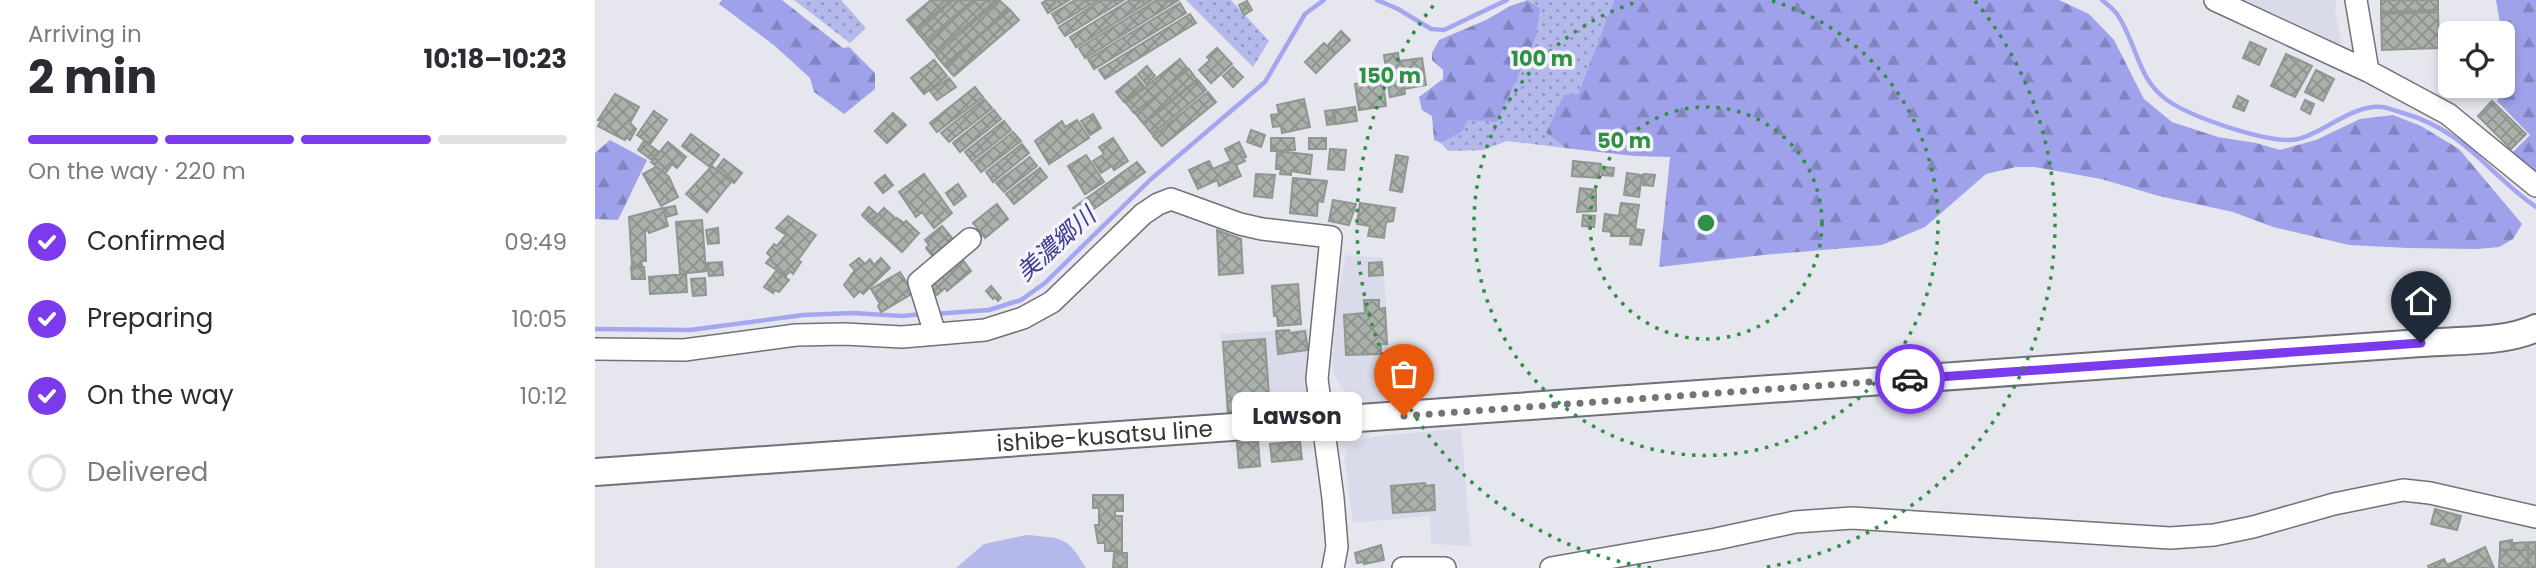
<!DOCTYPE html>
<html lang="en">
<head>
<meta charset="utf-8">
<style>
	:root { --surface:#fff; --page:#f7f7f7; --text:#2b2b33; --muted:#7c7c81; --line:#e1e1e2; --accent:#7c3aed }
	body { margin:0; font-family:Poppins,"Noto Sans JP",sans-serif; background:var(--page); color:var(--text); height:100vh; display:flex; flex-direction:column; font-size:26px; white-space:nowrap }
	* { box-sizing:border-box; margin:0 }
	p { font-size:23px; color:var(--muted) }
	.icon { flex:none; width:38px; height:38px; fill:none; stroke:currentColor; stroke-width:2; stroke-linecap:round; stroke-linejoin:round }
	.map { position:relative; flex:1; overflow:hidden }
	.side { display:flex; flex-direction:column; background:var(--surface); width:595px }
	.side>* { flex:none }
	.tools { position:absolute; left:1843px; top:21px; display:grid; gap:14px }
	.tools a { display:grid; place-items:center; width:77px; height:77px; border-radius:10px; background:var(--surface); box-shadow:0 4px 10px #0003; font-size:35px }
	.pin { position:absolute; display:grid; place-items:center; width:60px; height:60px; color:#fff; margin:-72px -30px; border-radius:50% 50% 50% 0; rotate:-45deg; box-shadow:0 0 7px #0007 }
	.pin .icon { rotate:45deg }
	.courier { position:absolute; display:grid; place-items:center; width:70px; height:70px; margin:-35px; border:5px solid #7c3aed; border-radius:50%; background:#fff; color:#222; box-shadow:0 2px 9px #0007 }
	.bubble { position:absolute; height:49px; border-radius:10px; background:var(--surface); box-shadow:0 4px 10px #0003; font-size:23px; font-weight:700; line-height:49px; text-align:center }
	.headline em { font-style:normal; font-weight:700 }
	.headline div { display:flex; flex-direction:column-reverse }
	.headline { display:flex; align-items:center; justify-content:space-between; height:119px; padding:0 28px }
	h1 { font-size:46px; font-weight:700; line-height:52px }
	.bar { display:grid; grid-template-columns:repeat(4,1fr); gap:10px 7px; align-content:center; height:84px; padding:0 28px }
	.bar i { height:9px; border-radius:5px; background:var(--line) }
	.bar .active { background:var(--accent) }
	.bar p { grid-column:span 4 }
	ol { padding:0 28px; list-style:none }
	li { display:flex; align-items:center; gap:21px; height:77px }
	li p { margin-inline-start:auto }
	li .icon { padding:7px; border-radius:50%; background:var(--accent); color:#fff; stroke-width:4 }
	li:last-child { color:var(--muted) }
	li i { width:38px; height:38px; border:4px solid var(--line); border-radius:50% }
	main { display:flex; flex:1; min-height:0 }
	.map>svg:first-child { display:block }
</style>
</head>
<body>
<main>
<section class="side">
<div class="headline"><div><h1>2 min</h1><p>Arriving in</p></div><em>10:18–10:23</em></div>
<div class="bar"><i class="active"></i><i class="active"></i><i class="active"></i><i></i><p>On the way · 220 m</p></div>
<ol>
<li><svg class="icon" aria-label="check" viewBox="0 0 24 24"><path d="M5 12l5 5 9-10"/></svg>Confirmed<p>09:49</p></li>
<li><svg class="icon" aria-label="check" viewBox="0 0 24 24"><path d="M5 12l5 5 9-10"/></svg>Preparing<p>10:05</p></li>
<li><svg class="icon" aria-label="check" viewBox="0 0 24 24"><path d="M5 12l5 5 9-10"/></svg>On the way<p>10:12</p></li>
<li><i></i>Delivered</li>
</ol>
</section>
<div class="map">
<svg width="1941" height="568" viewBox="0 0 1941 568">
	<defs>
		<pattern id="grass-dots" width="8" height="8" patternUnits="userSpaceOnUse" patternTransform="scale(1.75)"><rect width="8" height="8" fill="#b5b8eb"/><path d="M2 2h.1M6 6h.1" fill="none" stroke="#9496bf" stroke-width="1.8" stroke-linecap="round"/></pattern>
		<pattern id="forest-firs" width="22" height="20" patternUnits="userSpaceOnUse" patternTransform="scale(1.75)"><rect width="22" height="20" fill="#9fa1ea"/><path d="M5 1l3.5 6h-7zM16 11l3.5 6h-7z" fill="#8284bf"/></pattern>
		<pattern id="building-cross-hatch" width="8" height="8" patternUnits="userSpaceOnUse" patternTransform="scale(1.75)"><rect width="8" height="8" fill="#aab1ab"/><path d="M0 0l8 8M0 8l8-8" fill="none" stroke="#8b918c"/></pattern>
	</defs>
	<rect width="100%" height="100%" fill="#e5e6ee"/>
	<path fill="#dadbea" d="M1635,0H1742L1740,10L1746,41L1741,49Z
		M751,255L788,258L797,403L774,402L751,392L744,384L737,370L741,305Z
		M713,329L712,362L715,392L713,397L690,410L631,412L626,334Z
		M866,429L876,546L836,544L835,516L758,523L749,456L755,447L769,439L791,435Z"/>
	<path fill="url(#grass-dots)" d="M199,0H246L271,28L255,43Z
		M591,0H636L674,41L658,67Z
		M934,0H1019L983,94L951,133L970,148L912,141L888,150L853,151L846,143L868,131L873,120L914,92L926,70L945,8Z"/>
	<path fill="url(#forest-firs)" d="M127,0H187L248,48L254,47L280,73V89L249,114L219,92L215,78L180,46L124,4Z
		M933,0L945,8L941,37L902,122L873,120L868,131L846,143L839,140L837,116L827,110L824,97L848,79V70L837,60V53L844,40L891,20L915,6Z
		M1019,0H1464L1494,14L1519,40L1549,99L1577,122L1623,137L1661,143L1685,150L1721,140L1765,119L1798,115L1826,126L1864,149L1927,224L1918,239L1904,247L1882,249L1813,248L1754,245L1678,227L1638,212L1564,196L1506,179L1440,167H1421L1391,174L1330,227L1287,245L1168,255L1064,267L1075,157L1039,156L970,148L951,133L969,95L983,94Z
		M1901,0H1941V171L1917,153L1935,135L1902,101L1915,79Z
		M15,140L52,160L23,220L0,219V153Z"/>
	<path fill="#b5b8eb" d="M431,535C467,538 472,536 491,568H361L389,544Z"/>
	<g fill="none" stroke-linecap="round" stroke-linejoin="round">
		<path stroke="#a4a6f0" stroke-width="4.5" d="M782,0L803,9L836,29L849,30L912,0
			M1507,0C1512,4 1518,9 1522,14C1542,43 1542,79 1572,100C1596,117 1675,145 1703,139C1729,133 1758,104 1787,107C1794,108 1801,111 1808,113C1871,131 1892,173 1941,207
			M339,314L394,310L426,300L450,283L555,180L670,82L710,14L729,0
			M0,329L95,330L208,315L258,313L307,316L327,314"/>
	</g>
	<path fill="url(#building-cross-hatch)" stroke="#909690" stroke-width="2" d="M336,0H356L321,30L312,20Z
		M358,0H378L330,41L322,32Z
		M381,0H401L340,53L331,43Z
		M404,0L414,9L349,65L341,55Z
		M452,0H474L453,13L447,3Z
		M480,0H503L463,24L457,14Z
		M507,0H529L470,36L464,27Z
		M535,0H557L481,47L475,37Z
		M562,0L582,1L490,58L484,48Z
		M1786,0H1843V10L1786,12Z
		M652,1L657,10L649,15L644,5Z
		M585,3L591,13L499,69L493,59Z
		M415,10L424,20L359,76L350,66Z
		M1843,12L1844,48L1787,50L1786,14Z
		M595,14L601,23L510,79L504,70Z
		M746,31L755,40L741,53L733,45Z
		M1655,42L1671,49L1664,65L1648,58Z
		M729,43L740,54L721,73L710,62Z
		M622,48L637,64L616,83L604,70L615,60L612,57Z
		M803,53L804,61L827,58L831,85L809,89L810,94L795,97L789,55Z
		M1691,54L1717,66L1700,97L1676,86Z
		M585,59L593,69L539,113L531,103Z
		M339,60L352,76L329,94L316,78Z
		M552,66L560,76L551,84L543,74Z
		M638,67L648,77L638,87L628,76Z
		M594,69L602,80L548,123L540,113Z
		M1721,70L1739,79L1728,101L1710,92Z
		M541,76L549,86L529,102L521,92Z
		M787,76L791,106L764,110L760,84L776,81V77Z
		M354,78L361,87L342,100L335,91Z
		M603,80L611,90L557,134L549,124Z
		M1877,86H1899V93L1877,92Z
		M380,87L388,97L342,132L335,123Z
		M613,92L621,102L567,146L558,136Z
		M20,94L44,107L35,123L41,129L35,140L31,137L30,140L3,126L6,121L3,120Z
		M1643,96L1653,101L1649,111L1638,107Z
		M389,99L397,108L354,142L346,133Z
		M709,99L715,127L687,133L686,126L678,127L676,115L684,114L682,105Z
		M1710,100L1719,104L1715,114L1706,109Z
		M1897,101L1931,134L1916,149L1883,116Z
		M760,107L762,121L741,124L739,110Z
		M399,110L406,119L365,152L358,143Z
		M737,110L740,124L732,125L730,111Z
		M59,111L72,120L55,144L42,135Z
		M298,113L311,125L292,143L280,131Z
		M498,114L506,128L495,135L486,121Z
		M482,120L494,138L454,164L440,141L467,121L470,127Z
		M409,121L416,130L377,161L370,152Z
		M656,130L670,135L666,147L652,142Z
		M418,132L426,141L386,172L379,163Z
		M96,134L124,155L115,167L87,146Z
		M518,138L533,161L519,170L517,166L506,173L498,161L509,154L504,147Z
		M676,138H699L700,150L676,151Z
		M714,138H731V149H714Z
		M49,141L63,151L57,160L43,150Z
		M73,142L91,157L82,168L77,164L70,174L56,162Z
		M644,142L651,157L648,158L650,161L641,165L646,176L624,186L622,180L603,189L594,170L614,161L618,169L636,161L630,149Z
		M427,144L434,153L398,182L391,172Z
		M735,149L751,150L749,170L733,169Z
		M682,151L717,155L715,174L696,171V175L685,174L686,169H681Z
		M491,155L509,182L490,194L473,166Z
		M801,155L813,157L807,192L795,190Z
		M435,157L442,166L409,192L401,183Z
		M129,159L147,173L139,183L121,169Z
		M978,161L1006,164L1004,178L977,176Z
		M542,162L550,172L485,219L478,208Z
		M117,166L136,182L112,212L91,194Z
		M61,167L74,177L83,197L66,206L48,174Z
		M1008,167L1019,168L1018,176L1007,175Z
		M445,168L452,177L419,204L411,194Z
		M1032,173L1047,175L1044,197L1029,195Z
		M329,174L357,213L339,228L327,212L321,217L304,192Z
		M661,174L680,175L677,198L659,196Z
		M1049,174L1060,175L1058,186L1048,185Z
		M290,175L298,185L288,193L280,183Z
		M698,178L732,181L728,202L723,201L722,216L695,213Z
		M363,184L371,196L359,205L351,193Z
		M985,188L1001,190V211L982,212Z
		M738,200L761,204L754,225L734,221Z
		M765,203L800,208L798,221L791,222L789,238L773,236L775,226L762,224Z
		M1026,203L1044,205L1040,229L1049,230L1046,245L1035,244L1036,236H1016V232L1008,231L1010,214L1024,216Z
		M402,204L413,219L390,238L388,235L385,237L380,231L383,229L378,223Z
		M80,206L82,214L71,217L69,208Z
		M274,207L282,214L274,222L267,215Z
		M68,208L73,226L54,233L53,230L50,231L51,261H46L47,265L37,266L34,217Z
		M289,208L301,219L302,218L309,223L311,221L324,233L307,252L275,223Z
		M988,215L1000,216L999,227L987,226Z
		M193,216L221,235L203,260L206,262L198,274L195,271L191,276L171,263L176,257L172,253L179,244L182,246L191,235L181,228Z
		M107,220L111,271L85,274L81,222Z
		M347,226L357,238L354,241L356,244L339,258L331,248L334,245L330,240Z
		M123,228L124,243L113,244L111,230Z
		M622,230L646,239L648,273L624,275Z
		M365,256L376,271L352,291L350,288L342,295L333,284Z
		M264,258L270,264L275,259L279,265L286,258L295,268L268,294L265,291L259,297L249,285L260,270L255,265Z
		M127,262L128,275L114,276L112,263Z
		M787,262L788,275L774,276V263Z
		M36,267H49L50,279H37Z
		M181,271L194,280L184,292L180,290L178,293L169,287Z
		M305,272L315,288L312,290L315,295L286,312L283,306L285,304L276,289Z
		M91,274L92,292L55,294L54,277Z
		M110,278L111,295L98,296L96,279Z
		M703,284L706,324L683,326L682,316H679L677,286Z
		M396,286L406,298L403,301L400,297L398,299L391,291Z
		M769,300H784V309L790,308L792,344H786V354L751,355L749,315L770,313Z
		M694,330L695,333L710,331L713,350L683,354L681,331Z
		M670,339L675,410L633,413L628,342Z
		M705,441L707,459L677,462L675,444Z
		M663,442L665,466L644,468L642,443Z
		M830,483L831,486L839,485L840,510L798,513L796,486Z
		M498,495H528V511H520V516H527V551H510V543H503L500,525H504V508H498Z
		M1840,509L1866,516L1862,530L1836,524Z
		M1917,540V543L1940,542L1941,553L1933,554V550H1905V542Z
		M786,545L789,560L769,564V562L762,563L760,553Z
		M1890,547L1899,568H1834L1833,566L1849,559L1852,565Z
		M1905,550H1933V568H1904Z
		M519,553H532V568H518Z
		M1941,553V567L1933,568V554Z"/>
	<g fill="none" stroke-linecap="round" stroke-linejoin="round">
		<g stroke="#717178" stroke-width="24">
			<path id="minor" d="M1620,0L1773,71L1853,114L1941,186
				M1761,0L1773,71
				M337,334V324L324,282L375,239
				M0,349L89,350L201,335L249,334L307,337L390,330L428,318L457,302L548,214L563,204L576,199L645,224L667,229L736,237L722,379L738,498L742,547L738,568
				M808,568H850
				M956,568L1121,539L1200,522L1257,518L1575,538L1619,535L1658,527L1739,504L1808,490L1835,493L1941,517"/>
		</g>
		<g stroke="#717178" stroke-width="30">
			<g id="major">
				<path id="s1" d="M0,472L1826,343C1861,340 1909,343 1941,328"/>
			</g>
		</g>
		<use href="#minor" stroke="#fff" stroke-width="21"/>
		<use href="#major" stroke="#fff" stroke-width="26"/>
	</g>
	<g fill="none" stroke-linecap="round" stroke-linejoin="round">
		<path stroke="#737478" stroke-width="7" stroke-dasharray="0 12.6" d="M809,416L1315,379"/>
		<path stroke="#7c3aed" stroke-width="9" d="M1315,379L1826,343"/>
	</g>
	<g fill="none" stroke="#2f8f42" stroke-width="3.5" stroke-dasharray="3.5 7">
		<circle cx="1111" cy="223" r="116"/>
		<path d="M1177 1A232 232 0 1 1 1045 1"/>
		<path d="M1056 568A349 349 0 0 1 842 1M1380 1A349 349 0 0 1 1166 568"/>
	</g>
	<g text-anchor="middle" stroke-width="7" stroke-linejoin="round" paint-order="stroke">
		<g font-size="23" fill="#353639" stroke="#f3f3fb">
			<text dy="8" stroke="none"><textPath href="#s1" startOffset="511">ishibe-kusatsu line</textPath></text>
		</g>
		<g font-size="24" font-style="italic" fill="#413a8e" stroke="#f3f3fb">
			<text transform="translate(461 244) rotate(-42)" y="8">美濃郷川</text>
		</g>
	</g>
	<circle cx="1111" cy="223" r="10" fill="#2f8f42" stroke="#f3f3fb" stroke-width="3.5"/>
	<g font-size="21" text-anchor="middle" font-weight="bold" fill="#2f8f42" stroke="#f3f3fb" stroke-width="7" stroke-linejoin="round" paint-order="stroke">
		<text x="947" y="66">100 m</text>
		<text x="795" y="83">150 m</text>
		<text x="1029" y="148">50 m</text>
	</g>
</svg>
<div class="tools">
<a><svg class="icon" aria-label="locate" viewBox="0 0 24 24"><circle cx="12" cy="12" r="6"/><path d="M12 2v4M12 18v4M2 12h4M18 12h4"/></svg></a>
</div>
<div class="pin" style="left:809px;top:416px;background:#ea580c"><svg class="icon" aria-label="bag" viewBox="0 0 24 24"><path d="M5 8h14l-1 12H6zM9 8a3 3 0 0 1 6 0"/></svg></div>
<div class="pin" style="left:1826px;top:343px;background:#1f2937"><svg class="icon" aria-label="home" viewBox="0 0 24 24"><path d="M3 11l9-7 9 7M6 9v11h12V9"/></svg></div>
<div class="courier" style="left:1315px;top:379px"><svg class="icon" aria-label="car" viewBox="0 0 24 24"><path d="M5 17H2v-5l4-1 3-4h7l3 4 3 1v5h-3M9 17h6M6 11h13"/><circle cx="7" cy="17" r="2"/><circle cx="17" cy="17" r="2"/></svg></div>
<div class="bubble" style="left:637px;top:392px;width:130px">Lawson</div>
</div>
</main>
</body>
</html>
